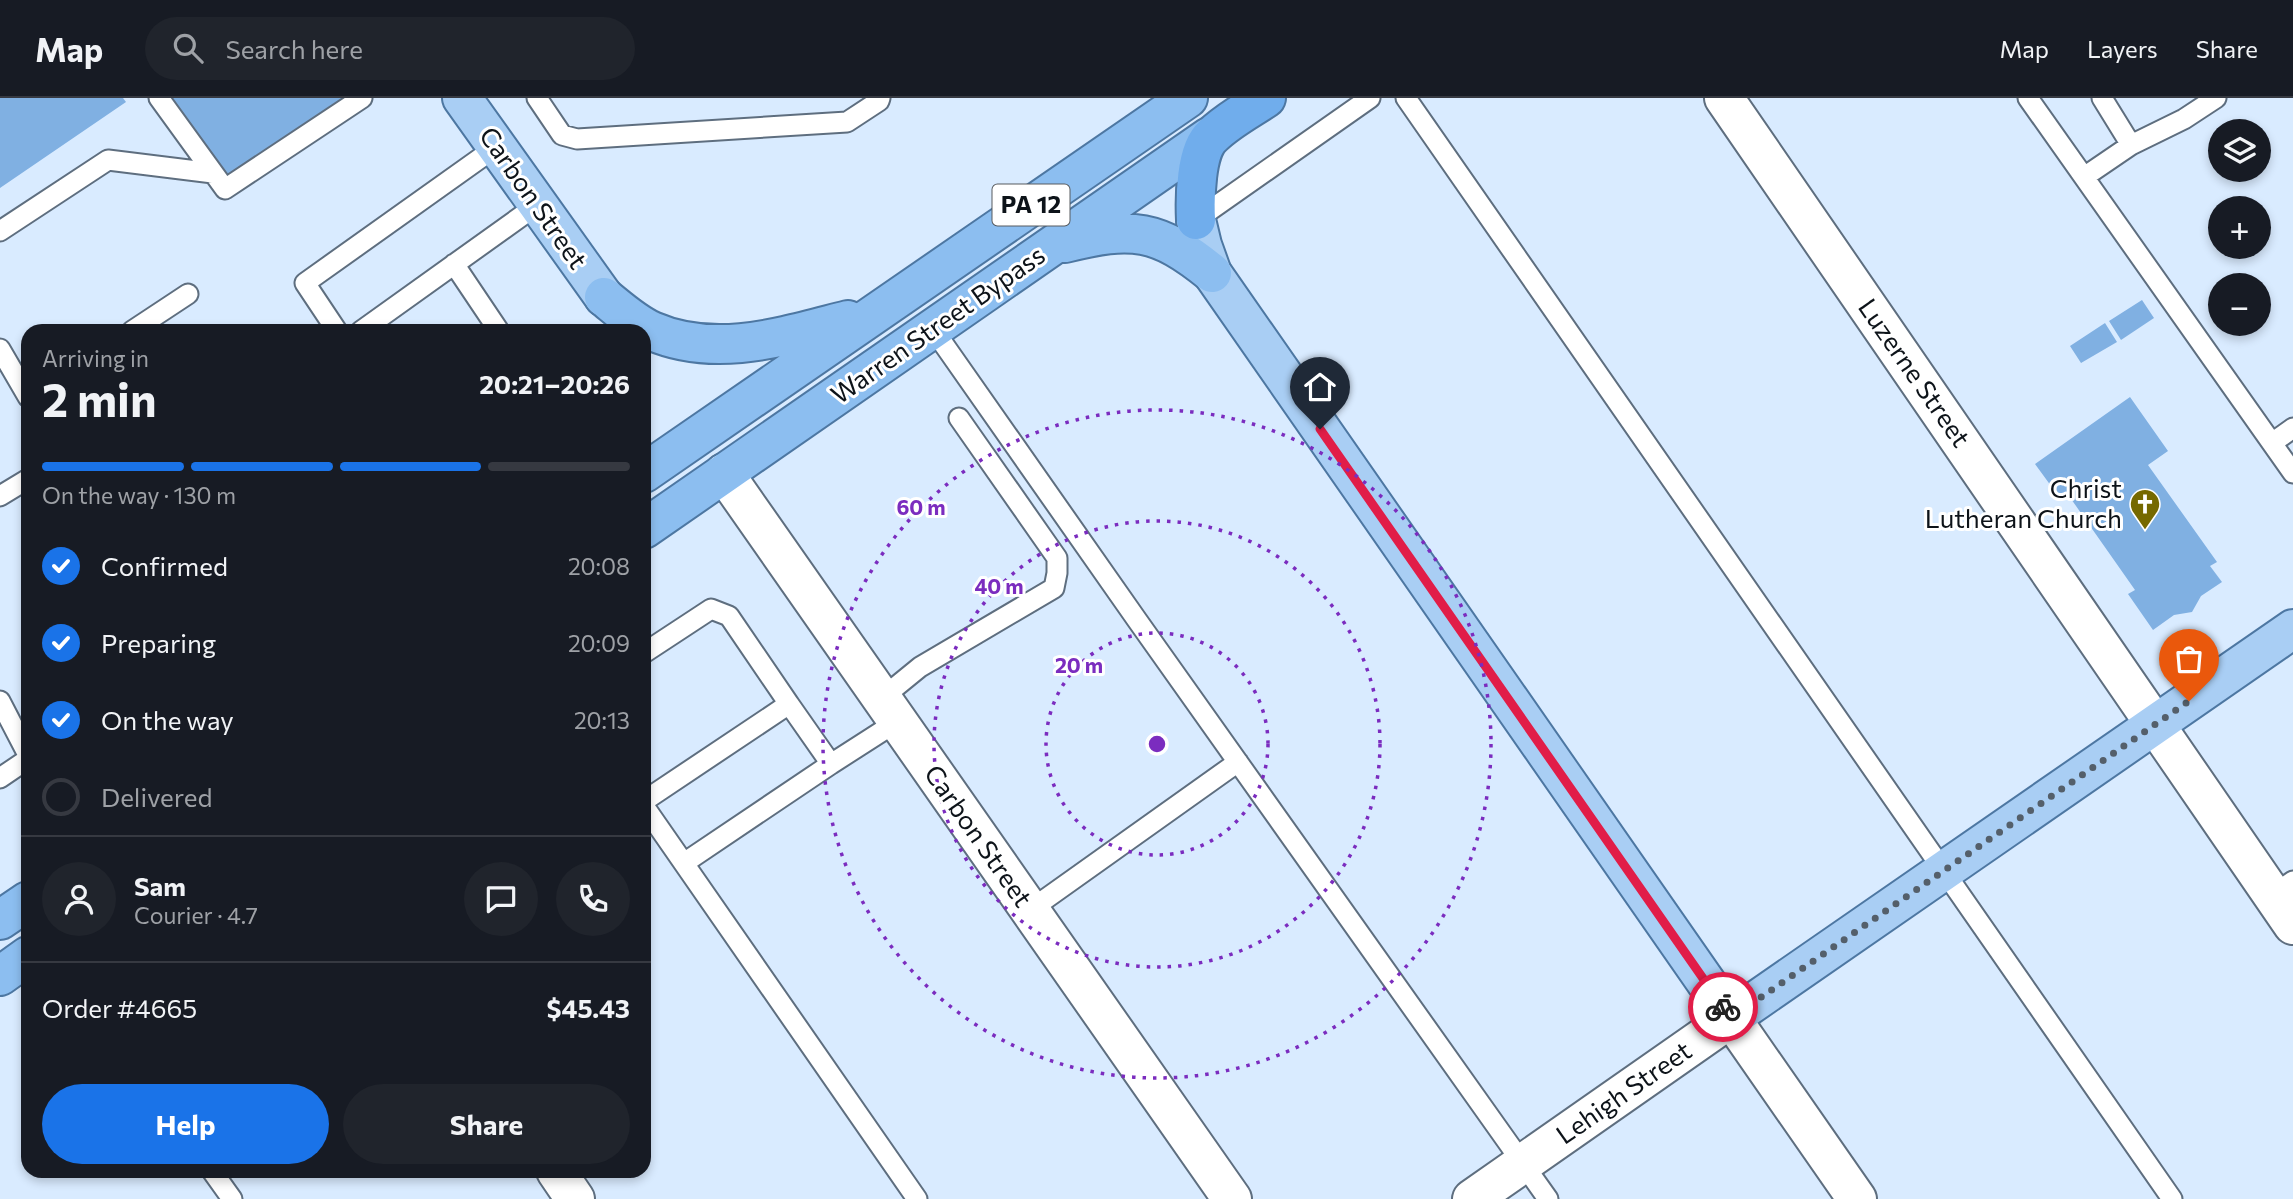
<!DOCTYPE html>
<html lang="en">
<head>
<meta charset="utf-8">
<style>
	:root { --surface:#171b24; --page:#20242c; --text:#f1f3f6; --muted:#9ea1a6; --line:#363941; --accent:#1a73e8 }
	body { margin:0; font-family:Commissioner,sans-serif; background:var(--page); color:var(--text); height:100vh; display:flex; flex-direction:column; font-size:26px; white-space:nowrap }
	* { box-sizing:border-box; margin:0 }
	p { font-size:23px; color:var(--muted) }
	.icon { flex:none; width:38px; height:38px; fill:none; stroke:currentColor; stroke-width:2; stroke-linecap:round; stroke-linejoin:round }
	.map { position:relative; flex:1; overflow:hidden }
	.panel { position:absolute; left:21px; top:226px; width:630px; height:854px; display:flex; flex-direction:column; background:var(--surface); border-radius:21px; box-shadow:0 4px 10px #0003 }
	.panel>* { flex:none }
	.controls { position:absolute; left:2208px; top:21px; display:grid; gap:14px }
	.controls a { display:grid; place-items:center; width:63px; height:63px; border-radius:50%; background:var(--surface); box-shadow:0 4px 10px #0003; font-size:35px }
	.pin { position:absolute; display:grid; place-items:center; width:60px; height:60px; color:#fff; margin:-72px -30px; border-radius:50% 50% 50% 0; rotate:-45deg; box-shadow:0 0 7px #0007 }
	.pin .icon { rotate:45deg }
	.courier { position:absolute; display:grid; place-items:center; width:70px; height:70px; margin:-35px; border:5px solid #e11d48; border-radius:50%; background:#fff; color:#222; box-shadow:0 2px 9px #0007 }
	.summary em { font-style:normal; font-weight:700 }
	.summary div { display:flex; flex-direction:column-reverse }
	.summary { display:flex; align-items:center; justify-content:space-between; height:119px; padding:0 21px }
	h1 { font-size:46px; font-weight:700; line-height:52px }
	.bar { display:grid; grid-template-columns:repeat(4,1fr); gap:10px 7px; align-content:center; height:84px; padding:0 21px }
	.bar i { height:9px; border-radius:5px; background:var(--line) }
	.bar .current { background:var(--accent) }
	.bar p { grid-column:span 4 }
	.line { display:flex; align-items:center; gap:18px; padding:0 21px; border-top:2px solid var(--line) }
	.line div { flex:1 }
	.round { display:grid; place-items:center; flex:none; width:74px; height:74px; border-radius:37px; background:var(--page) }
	ol { padding:0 21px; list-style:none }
	li { display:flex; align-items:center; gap:21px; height:77px }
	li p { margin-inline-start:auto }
	li .icon { padding:7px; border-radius:50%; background:var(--accent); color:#fff; stroke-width:4 }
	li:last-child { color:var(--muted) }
	li i { width:38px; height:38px; border:4px solid var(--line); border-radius:50% }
	.action { display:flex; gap:14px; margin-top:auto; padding:14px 21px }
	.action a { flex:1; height:80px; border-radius:42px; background:var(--accent); color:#fff; font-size:28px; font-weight:700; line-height:80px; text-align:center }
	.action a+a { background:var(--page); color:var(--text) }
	header { display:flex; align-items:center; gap:42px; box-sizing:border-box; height:98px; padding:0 35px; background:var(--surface); border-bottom:2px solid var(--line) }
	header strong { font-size:33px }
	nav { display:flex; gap:38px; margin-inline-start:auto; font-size:24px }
	.search { width:490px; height:63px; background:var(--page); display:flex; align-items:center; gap:18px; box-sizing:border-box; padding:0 24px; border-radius:38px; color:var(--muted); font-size:26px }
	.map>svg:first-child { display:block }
</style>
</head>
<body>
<header>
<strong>Map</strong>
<div class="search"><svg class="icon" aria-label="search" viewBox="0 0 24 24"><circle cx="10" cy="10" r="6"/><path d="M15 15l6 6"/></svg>Search here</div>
<nav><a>Map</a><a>Layers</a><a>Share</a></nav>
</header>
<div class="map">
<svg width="2293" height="1101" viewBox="0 0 2293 1101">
	<rect width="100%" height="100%" fill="#d9ebff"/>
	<path fill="#80b0e2" d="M0,0H123L126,4L0,90Z
		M165,0H355L226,84Z
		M2142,202L2154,220L2121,242L2109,223Z
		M2105,225L2117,244L2081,265L2070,248Z
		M2130,299L2168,353L2148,367L2217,464L2210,468L2222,484L2201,498L2192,514L2174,517L2153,532L2128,496L2135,492L2069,398L2062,403L2035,366Z"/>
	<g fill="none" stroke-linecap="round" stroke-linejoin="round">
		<g stroke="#5e6e7f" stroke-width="23">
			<path id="service" d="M159,0L225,91L362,0
				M537,0L562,37L577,41L847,24L879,3L880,0
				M1406,0L2172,1101
				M2028,0L2293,375
				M2131,47L2184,21L2216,0
				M2084,79L2131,47L2102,0
				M1196,122L1370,0
				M0,133L108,62L213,75
				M454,166L499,233
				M933,231L1137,522L1548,1101
				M132,233L188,196
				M337,233L305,185L496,49
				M361,233L537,107
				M0,251L28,299
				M2272,345L2293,330
				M0,398L28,381
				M644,555L711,511L729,518L789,606
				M882,600L920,569L1054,490L1057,475V460L959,320
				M0,603L28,657
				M0,680L28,661
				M644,703L789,606L831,666L898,623
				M644,708L917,1101
				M684,765L831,666
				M2273,797L2293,783
				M1030,812L1238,664
				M212,1073L232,1101"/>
		</g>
		<g stroke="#5e6e7f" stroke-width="42">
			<path id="minor" d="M1724,0L2293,827
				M724,375L1232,1101
				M556,1073L575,1101
				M1472,1101L1731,920L1857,1101"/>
		</g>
		<g stroke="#4d77a2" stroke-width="42">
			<path id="primary" d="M462,0L604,199
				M1196,122L1202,147L1212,175L1731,920L2293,531"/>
		</g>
		<g stroke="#4d77a2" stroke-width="42">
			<path id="trunk" d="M1065,145C1132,128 1158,131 1212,175
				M604,199C619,211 634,225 652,233C716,261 785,238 848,222
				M644,375L1188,0
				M644,431L1209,39
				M0,822L28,803
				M0,878L28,858"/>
		</g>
		<g stroke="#4d77a2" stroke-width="42">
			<path id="motorway" d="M1196,122C1195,101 1195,53 1212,38C1227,23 1248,12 1266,0"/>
		</g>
		<use href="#service" stroke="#fff" stroke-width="19"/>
		<use href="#minor" stroke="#fff" stroke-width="38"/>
		<use href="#primary" stroke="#a9cef4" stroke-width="38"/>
		<use href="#trunk" stroke="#8cbef0" stroke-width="38"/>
		<use href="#motorway" stroke="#70adec" stroke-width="38"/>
	</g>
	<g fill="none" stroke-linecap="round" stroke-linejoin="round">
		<path stroke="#545f6a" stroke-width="7" stroke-dasharray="0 12.6" d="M1723,909L1731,920L2189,603"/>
		<path stroke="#e11d48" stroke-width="9" d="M1320,331L1723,909"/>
	</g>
	<g fill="none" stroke="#7b2cbf" stroke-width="3.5" stroke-dasharray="3.5 7">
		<circle cx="1157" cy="646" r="111"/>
		<circle cx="1157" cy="646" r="223"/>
		<circle cx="1157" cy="646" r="334"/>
	</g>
	<defs>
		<g id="church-pin" transform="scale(1.575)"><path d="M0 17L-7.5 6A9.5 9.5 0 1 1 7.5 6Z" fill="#766900" stroke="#fff"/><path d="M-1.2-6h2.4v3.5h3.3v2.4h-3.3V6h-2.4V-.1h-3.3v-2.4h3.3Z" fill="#fff"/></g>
	</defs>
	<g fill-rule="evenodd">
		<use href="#church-pin" x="2145" y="406"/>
	</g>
	<g text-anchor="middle" stroke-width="6" stroke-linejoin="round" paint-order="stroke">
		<rect fill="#fff" stroke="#565a5e" stroke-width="2" x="992.5" y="86.5" width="77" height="41" rx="5"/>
		<g font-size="24" font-weight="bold" fill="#0d1319">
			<text x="1031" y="115">PA 12</text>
		</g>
		<g font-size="26" fill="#0d1319" stroke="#fff">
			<text transform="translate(533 100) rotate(55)" y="9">Carbon Street</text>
			<text transform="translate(938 227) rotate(-35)" y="9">Warren Street Bypass</text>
			<text transform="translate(1914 275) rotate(55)" y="9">Luzerne Street</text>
			<text transform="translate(978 738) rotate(55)" y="9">Carbon Street</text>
			<text transform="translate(1624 995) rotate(-35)" y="9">Lehigh Street</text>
		</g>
		<g font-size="26" fill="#0d1319" stroke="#fff" text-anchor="end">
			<text x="2122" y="400">Christ<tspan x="2122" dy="30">Lutheran Church</tspan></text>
		</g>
	</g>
	<circle cx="1157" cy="646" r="10" fill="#7b2cbf" stroke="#fff" stroke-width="3.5"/>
	<g font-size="21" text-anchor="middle" font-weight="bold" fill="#7b2cbf" stroke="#fff" stroke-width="6" stroke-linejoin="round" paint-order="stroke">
		<text x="921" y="417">60 m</text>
		<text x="999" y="496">40 m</text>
		<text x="1079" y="575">20 m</text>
	</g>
</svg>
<div class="controls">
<a><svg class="icon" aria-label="layers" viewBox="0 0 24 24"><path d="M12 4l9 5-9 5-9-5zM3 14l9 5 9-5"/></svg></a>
<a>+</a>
<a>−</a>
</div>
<div class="pin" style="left:2189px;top:603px;background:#ea580c"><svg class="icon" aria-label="bag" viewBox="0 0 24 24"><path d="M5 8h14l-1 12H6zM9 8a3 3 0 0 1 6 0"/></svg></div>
<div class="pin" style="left:1320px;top:331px;background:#1f2937"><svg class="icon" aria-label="home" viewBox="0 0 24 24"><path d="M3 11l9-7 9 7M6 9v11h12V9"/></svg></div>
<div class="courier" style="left:1723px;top:909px"><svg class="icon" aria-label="bike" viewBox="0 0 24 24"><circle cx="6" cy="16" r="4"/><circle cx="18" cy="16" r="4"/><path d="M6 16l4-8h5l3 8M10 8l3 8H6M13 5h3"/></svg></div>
<section class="panel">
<div class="summary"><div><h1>2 min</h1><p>Arriving in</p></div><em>20:21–20:26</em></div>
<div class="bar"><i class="current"></i><i class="current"></i><i class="current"></i><i></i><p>On the way · 130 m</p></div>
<ol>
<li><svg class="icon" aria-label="check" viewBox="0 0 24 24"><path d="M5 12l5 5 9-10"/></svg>Confirmed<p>20:08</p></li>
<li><svg class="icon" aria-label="check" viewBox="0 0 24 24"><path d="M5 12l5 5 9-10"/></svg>Preparing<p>20:09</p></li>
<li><svg class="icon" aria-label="check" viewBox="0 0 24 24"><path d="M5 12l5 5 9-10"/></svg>On the way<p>20:13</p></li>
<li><i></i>Delivered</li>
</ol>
<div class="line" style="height:126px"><a class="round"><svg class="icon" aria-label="person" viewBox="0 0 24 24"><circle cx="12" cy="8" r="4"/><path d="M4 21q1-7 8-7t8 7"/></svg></a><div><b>Sam</b><p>Courier · 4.7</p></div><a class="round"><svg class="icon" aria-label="chat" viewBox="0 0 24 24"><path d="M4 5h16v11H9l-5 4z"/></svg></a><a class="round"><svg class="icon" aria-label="phone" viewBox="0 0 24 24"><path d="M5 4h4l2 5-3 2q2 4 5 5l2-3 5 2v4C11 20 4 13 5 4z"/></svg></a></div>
<div class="line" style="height:91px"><div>Order #4665</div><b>$45.43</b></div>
<div class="action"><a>Help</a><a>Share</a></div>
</section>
</div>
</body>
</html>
